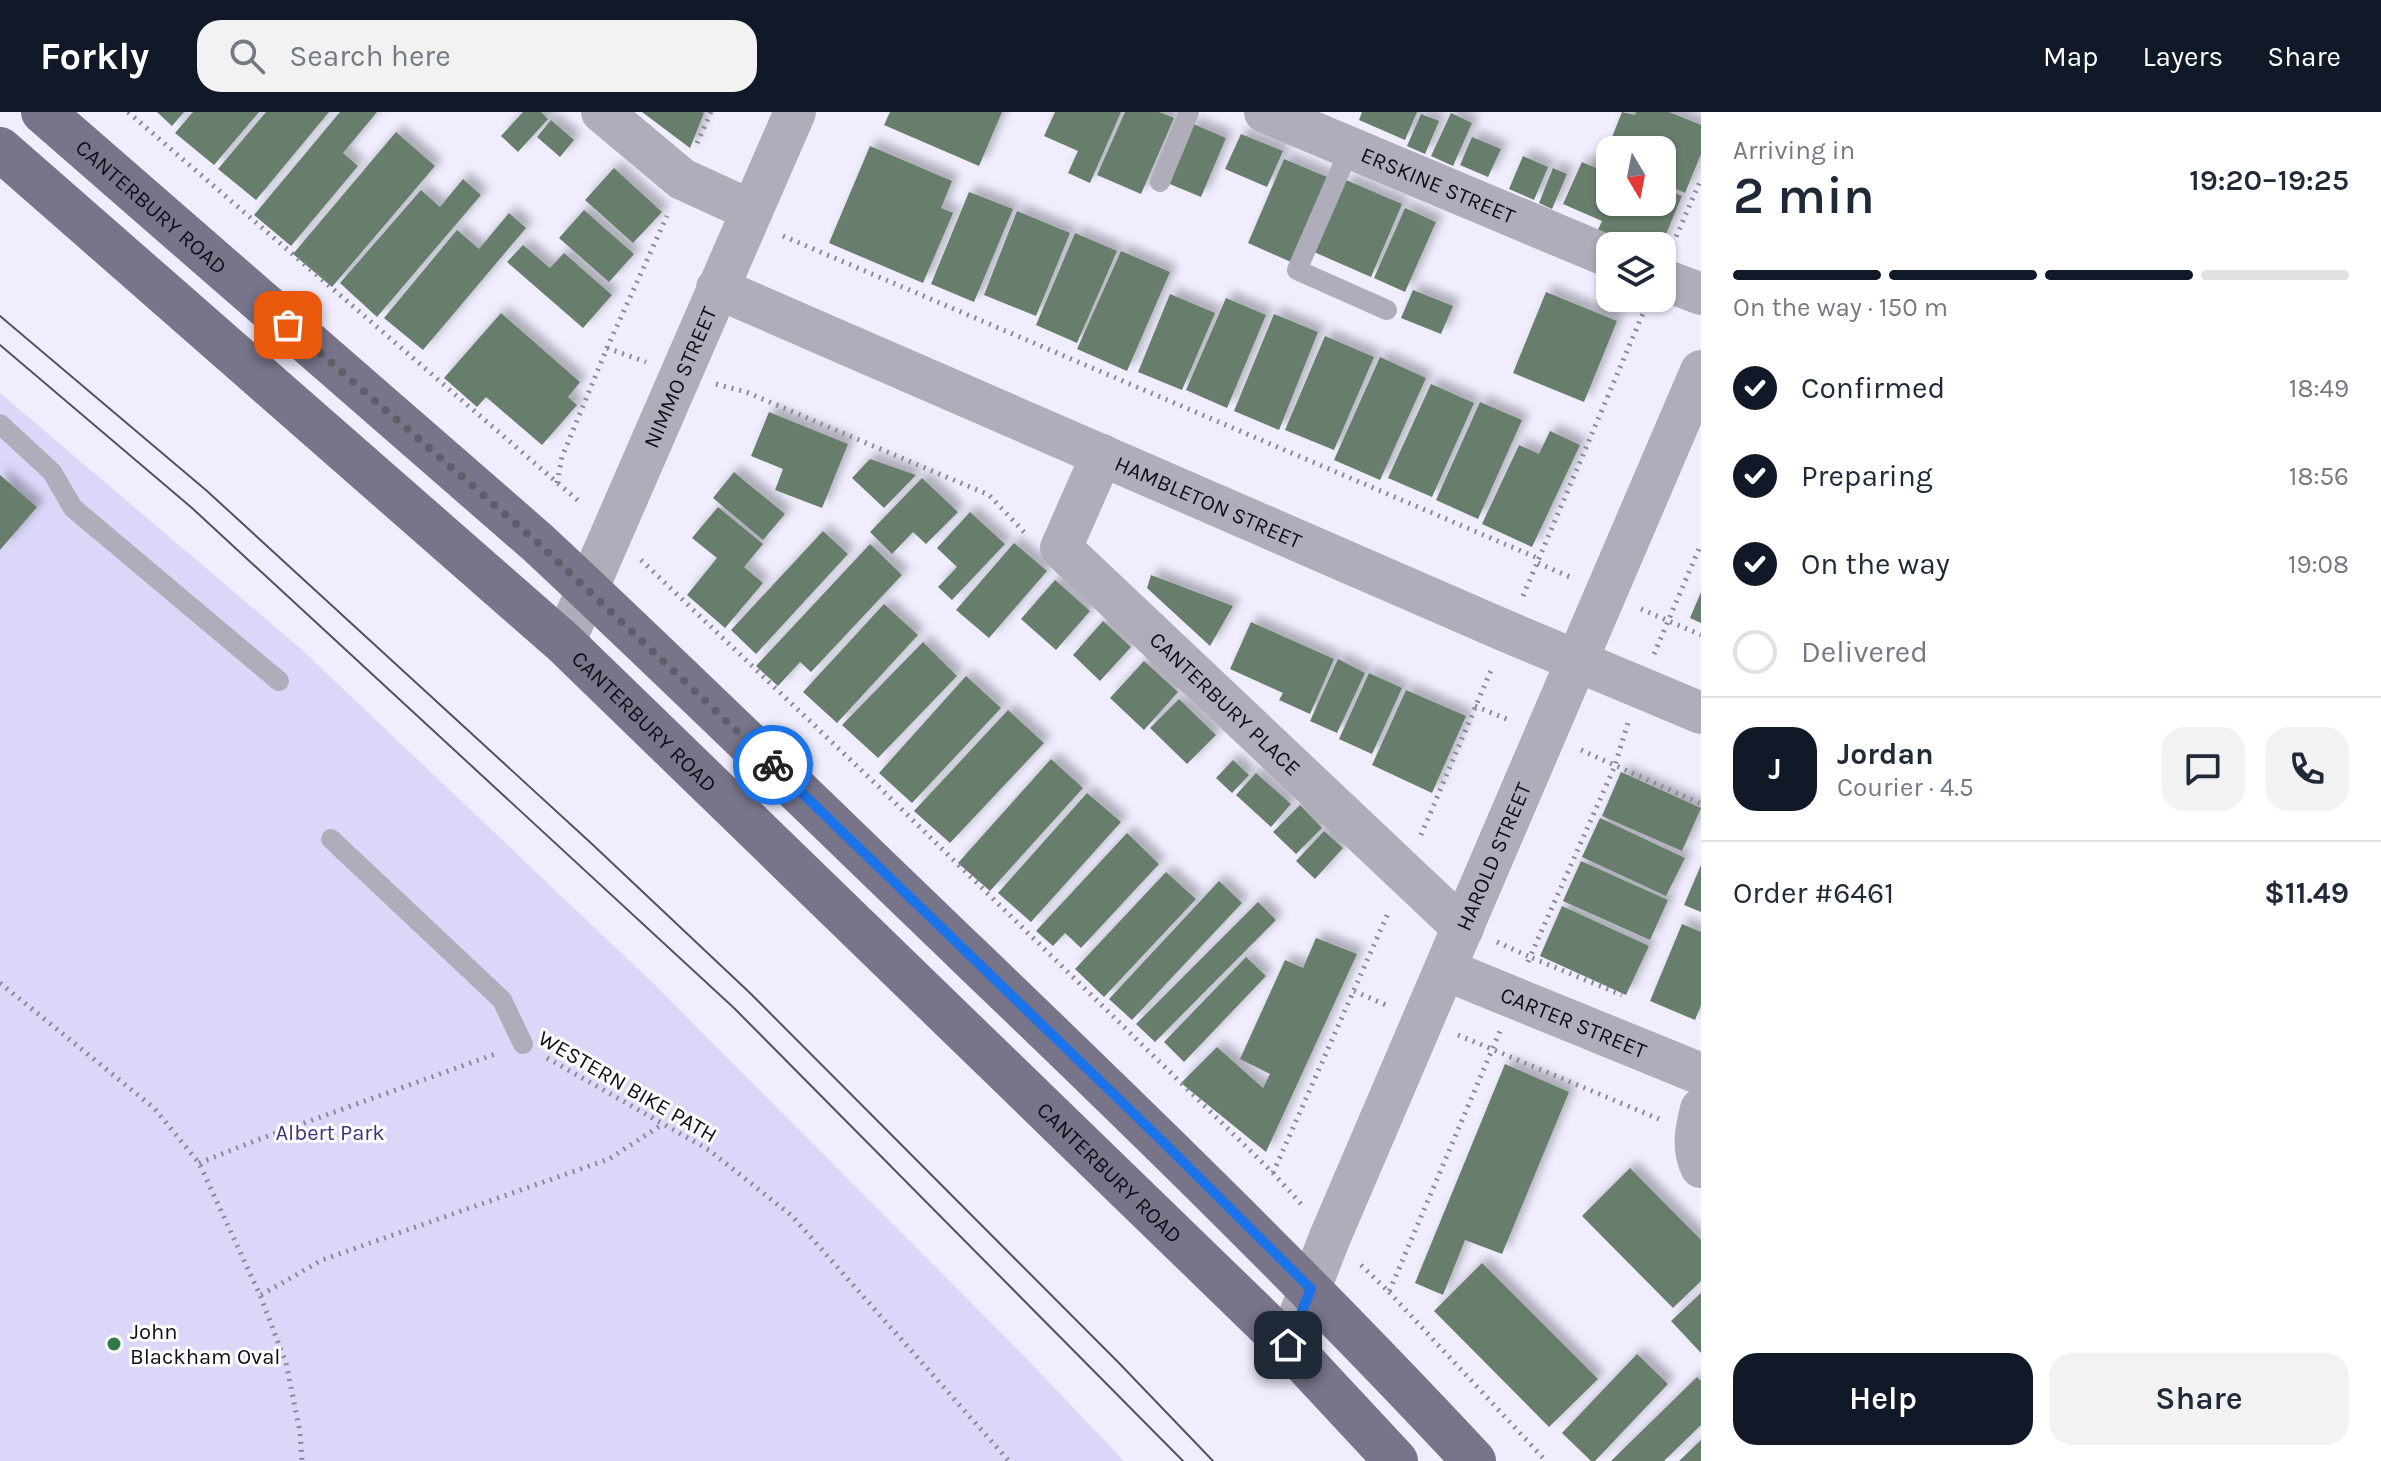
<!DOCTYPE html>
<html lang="en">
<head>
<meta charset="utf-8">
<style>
	:root { --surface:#fff; --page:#f2f2f3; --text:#1f2937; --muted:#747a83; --line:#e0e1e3; --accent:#111827 }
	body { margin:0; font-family:Karla,sans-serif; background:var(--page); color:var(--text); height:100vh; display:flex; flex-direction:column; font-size:30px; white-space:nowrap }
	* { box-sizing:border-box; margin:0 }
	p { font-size:26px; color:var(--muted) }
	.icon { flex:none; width:44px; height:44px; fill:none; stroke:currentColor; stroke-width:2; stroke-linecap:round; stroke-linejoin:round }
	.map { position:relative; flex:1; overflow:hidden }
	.sheet { display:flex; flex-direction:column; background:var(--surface); width:680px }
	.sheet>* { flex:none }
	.needle { width:52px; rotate:170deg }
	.buttons { position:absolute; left:1596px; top:24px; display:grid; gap:16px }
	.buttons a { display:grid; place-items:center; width:80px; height:80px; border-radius:16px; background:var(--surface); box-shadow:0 2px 6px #0004; font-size:40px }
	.pin { position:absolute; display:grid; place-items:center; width:68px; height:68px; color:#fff; margin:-34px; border-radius:16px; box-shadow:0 4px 12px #0006 }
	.courier { position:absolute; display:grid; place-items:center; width:80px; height:80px; margin:-40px; border:6px solid #1a73e8; border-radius:50%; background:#fff; color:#222; box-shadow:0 2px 10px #0007 }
	.head em { font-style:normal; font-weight:600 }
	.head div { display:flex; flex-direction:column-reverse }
	.head { display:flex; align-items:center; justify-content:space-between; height:136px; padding:0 32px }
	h1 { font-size:52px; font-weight:600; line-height:60px }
	.bar { display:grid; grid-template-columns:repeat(4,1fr); gap:12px 8px; align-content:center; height:96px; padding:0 32px }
	.bar i { height:10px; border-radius:6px; background:var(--line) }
	.bar .selected { background:var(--accent) }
	.bar p { grid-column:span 4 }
	.line { display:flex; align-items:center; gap:20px; padding:0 32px; border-top:2px solid var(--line) }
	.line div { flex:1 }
	.round { display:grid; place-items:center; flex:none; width:84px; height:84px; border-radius:24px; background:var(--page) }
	ol { padding:0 32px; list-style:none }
	li { display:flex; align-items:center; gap:24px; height:88px }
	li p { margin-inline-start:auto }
	li .icon { padding:8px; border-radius:50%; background:var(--accent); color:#fff; stroke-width:4 }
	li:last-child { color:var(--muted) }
	li i { width:44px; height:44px; border:4px solid var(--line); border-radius:50% }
	.button { display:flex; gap:16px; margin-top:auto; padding:16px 32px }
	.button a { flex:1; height:92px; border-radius:24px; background:var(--accent); color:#fff; font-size:32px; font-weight:600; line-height:92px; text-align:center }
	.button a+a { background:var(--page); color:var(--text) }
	header { display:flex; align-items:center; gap:48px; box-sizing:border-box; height:112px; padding:0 40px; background:var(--accent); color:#fff }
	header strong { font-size:38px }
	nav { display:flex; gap:44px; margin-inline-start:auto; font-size:28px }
	.search { width:560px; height:72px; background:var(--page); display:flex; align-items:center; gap:20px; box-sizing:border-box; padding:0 28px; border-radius:24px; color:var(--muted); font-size:30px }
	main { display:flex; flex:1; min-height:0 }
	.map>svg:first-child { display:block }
</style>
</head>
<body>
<header>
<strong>Forkly</strong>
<div class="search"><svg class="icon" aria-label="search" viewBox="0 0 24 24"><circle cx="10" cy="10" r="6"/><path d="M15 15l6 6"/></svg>Search here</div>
<nav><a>Map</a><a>Layers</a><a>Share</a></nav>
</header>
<main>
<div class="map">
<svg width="1701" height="1349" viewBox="0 0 1701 1349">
	<defs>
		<filter id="shadow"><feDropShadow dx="7" dy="-7" stdDeviation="4" flood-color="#0004"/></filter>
	</defs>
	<rect width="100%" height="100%" fill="#efedfe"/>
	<path fill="#dad7f9" d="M0,281L300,536L654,872L1027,1247L1124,1349H0Z"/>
	<path fill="#677e6c" filter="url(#shadow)" d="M157,0H184L172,14Z
		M193,0H259L214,53L175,21Z
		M266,0H329L256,88L218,57Z
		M340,0H377L343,41L358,54L291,134L254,103Z
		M523,0H541L548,7L518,40L501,24Z
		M642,0H702L704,1L690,36Z
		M890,0H1002L979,54L884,13Z
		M1055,0H1121L1090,71L1068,61L1078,39L1044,24Z
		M1125,0H1159L1174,6L1141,82L1097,63Z
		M1362,0H1417L1405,28L1359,8Z
		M1622,0L1635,3L1636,0H1669L1701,13V42L1685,81L1662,71V38H1616L1608,35Z
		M1451,1L1472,11L1453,54L1431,44Z
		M1421,2L1439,9L1425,42L1407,34Z
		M551,8L574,28L560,45L537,25Z
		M1191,11L1226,26L1201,85L1165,70Z
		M396,20L435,54L332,175L293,142Z
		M1241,22L1283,39L1267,75L1225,57Z
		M1472,25L1501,37L1488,65L1460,53Z
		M870,34L952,69L941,96L953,101L923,171L829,131Z
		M1523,44L1548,55L1534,88L1509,77Z
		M1284,47L1327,65L1291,150L1248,131Z
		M1582,50L1610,62V90H1662V76L1682,84L1661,134H1624L1596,122L1602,109L1563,92Z
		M614,56L662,100L633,131L585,88Z
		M1553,56L1567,62L1552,97L1539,91Z
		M463,67L481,83L377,205L340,171L421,78L440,95Z
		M1346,68L1402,92L1371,165L1314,140Z
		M969,80L1013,97L974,190L931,172Z
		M1405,96L1436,110L1405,180L1374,166Z
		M584,98L634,142L609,170L559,126Z
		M1017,99L1070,121L1036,204L984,183Z
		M509,101L526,116L423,238L384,206L457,118L479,137Z
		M1075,121L1117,139L1077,231L1036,213Z
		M523,133L550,156L564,141L612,183L583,216L507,150Z
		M1121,139L1170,160L1127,259L1077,237Z
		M1413,178L1453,194L1441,222L1401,206Z
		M1546,180L1617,209L1584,290L1513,261Z
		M1170,182L1215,201L1182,278L1138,260Z
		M1226,186L1266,203L1227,296L1186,278Z
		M501,201L580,270L568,285L577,293L542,333L486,285L477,295L444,266Z
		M1274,202L1318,220L1279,318L1234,299Z
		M1325,224L1374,245L1334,338L1285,318Z
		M1380,245L1426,266L1380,368L1334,348Z
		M1431,272L1474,291L1432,385L1388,366Z
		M1480,290L1522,308L1478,407L1436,388Z
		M769,300L848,332L822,396L775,378L783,357L751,344Z
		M1550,319L1580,333L1532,435L1482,412L1519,333L1539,342Z
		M870,347L916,363L884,396L852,366Z
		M734,360L785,402L763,428L713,386Z
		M0,363L37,395L0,438Z
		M922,366L958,400L926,432L913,420L892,442L870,420Z
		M718,395L763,432L744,455L763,471L725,516L687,483L717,446L692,426Z
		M970,400L1005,432L952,488L938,475L957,455L937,436Z
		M823,419L848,442L756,542L731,518Z
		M1014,431L1047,459L989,526L956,498Z
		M870,432L902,463L811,560L800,550L778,574L756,554Z
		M1151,463L1233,494L1210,534L1147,476Z
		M1055,468L1090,499L1056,538L1021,507Z
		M1701,480V511L1690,506Z
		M884,492L918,523L837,611L803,580Z
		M1103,509L1131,535L1100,569L1073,543Z
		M1251,510L1334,547L1310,602L1279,588L1283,581L1230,557Z
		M923,530L957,564L878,646L842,613Z
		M1338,547L1365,561L1337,621L1310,609Z
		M1144,549L1178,580L1144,618L1110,586Z
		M1369,561L1402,576L1372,642L1339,627Z
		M966,564L1001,596L912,691L879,661Z
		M1406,578L1466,604L1432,681L1372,653Z
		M1179,587L1216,623L1187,652L1150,616Z
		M1008,598L1044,631L950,731L914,699Z
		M1051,647L1083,676L990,779L958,751Z
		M1233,648L1249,663L1232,681L1216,666Z
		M1621,660L1701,696L1682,739L1602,704Z
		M1256,661L1291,692L1271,715L1236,683Z
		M1087,681L1121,710L1031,810L998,781Z
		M1300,693L1322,716L1296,742L1273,720Z
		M1600,706L1685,746L1666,784L1582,745Z
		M1324,719L1343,736L1315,767L1296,749Z
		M1127,721L1159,752L1081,836L1065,821L1053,834L1036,819Z
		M1581,749L1668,788L1650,828L1563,789Z
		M1701,753V800L1684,793Z
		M1166,760L1196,787L1104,885L1075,857Z
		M1219,769L1242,791L1132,908L1109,887Z
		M1258,790L1276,808L1155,930L1136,912Z
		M1562,794L1649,834L1626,883L1540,844Z
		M1682,812L1701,820V893L1695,908L1650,889Z
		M1316,826L1357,842L1266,1040L1181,971L1217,935L1263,976L1270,962L1240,947L1285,848L1303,856Z
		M1246,845L1266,864L1184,950L1164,930Z
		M1505,952L1569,980L1502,1142L1465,1128L1443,1183L1415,1171Z
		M1630,1056L1701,1128V1169L1673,1196L1582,1104Z
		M1482,1151L1598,1267L1549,1315L1434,1199Z
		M1701,1181V1241L1671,1209Z
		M1637,1242L1668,1272L1595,1349H1591L1562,1321Z
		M1697,1265L1701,1269V1313L1664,1349H1611Z
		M1701,1328V1349H1679Z"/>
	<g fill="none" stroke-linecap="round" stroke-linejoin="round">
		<path stroke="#8b8997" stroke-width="5" stroke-dasharray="2 6" stroke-linecap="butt" d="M128,0L582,392
			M697,31L711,0
			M783,124L1540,447
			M1673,132L1701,67
			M607,236L646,250
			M716,272L746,280L989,383L1024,420
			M557,371L562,345L607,236L667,104
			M641,448L881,677L1273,1061L1301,1092
			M1538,451L1570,465
			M1523,484L1644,199
			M1641,497L1701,523
			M1654,542L1701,432
			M1475,594L1509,608
			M1581,638L1701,692
			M1421,723L1492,556
			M1497,830L1530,845L1614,656L1628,611
			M1528,850L1530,845L1622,883
			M0,871L154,996L199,1051L260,1183L286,1251L300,1320L302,1349
			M1354,879L1386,893
			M1458,923L1659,1007
			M547,946L709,1038L792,1104L1009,1349
			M199,1051L257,1028L498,941
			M1273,1061L1389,799
			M1361,1153L1389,1180L1500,919
			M1389,1180L1546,1349
			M261,1183L322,1148L609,1047L663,1012"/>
		<path stroke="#aeadb9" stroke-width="20" d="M1350,36L1297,158L1387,198
			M1160,70L1189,0
			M0,312L52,360L73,396L279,569
			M331,727L502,888L523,932"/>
		<g stroke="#aeadb9" stroke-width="42">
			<path d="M602,0L682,67L752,99"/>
			<path id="s1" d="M1265,0L1610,145"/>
			<path d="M1662,167L1701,182"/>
			<path id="s2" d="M717,176L1508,520L1701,601"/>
			<path id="s3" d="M1102,343L1061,436L1463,816"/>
			<path id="s4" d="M564,531L795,0"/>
			<path id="s5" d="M1446,858L1701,962"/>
			<path d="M1701,997C1696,1017 1692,1035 1701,1055"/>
			<path id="s6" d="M1288,1233L1330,1125L1701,259"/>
		</g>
		<g stroke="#78758b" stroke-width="44">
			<path id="s7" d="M43,0L537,430C682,565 823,704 966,841C1139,1007 1311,1174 1474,1349"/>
			<path id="s8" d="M0,37L564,531L1288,1233L1396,1349"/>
		</g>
		<path stroke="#53515d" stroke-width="2" d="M0,204L207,379L592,732L750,881L1118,1250L1213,1349
			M0,233L192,396L734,896L1183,1349"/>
	</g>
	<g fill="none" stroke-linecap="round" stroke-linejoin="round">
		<path stroke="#5e5d69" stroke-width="8" stroke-dasharray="0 14.4" d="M288,213L537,430L773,653"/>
		<path stroke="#1a73e8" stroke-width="10" d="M773,653L1159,1026L1311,1177L1288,1233"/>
	</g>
	<circle fill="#2e7947" stroke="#fdfdfd" stroke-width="3" cx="114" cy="1232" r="8"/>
	<g text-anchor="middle" stroke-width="6" stroke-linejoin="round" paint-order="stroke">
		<g font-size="22" fill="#100f19" stroke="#fdfdfd">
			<text dy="8" stroke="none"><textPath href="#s1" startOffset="188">ERSKINE STREET</textPath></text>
			<text dy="8" stroke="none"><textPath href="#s7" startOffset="144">CANTERBURY ROAD</textPath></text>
			<text dy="8" stroke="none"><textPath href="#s4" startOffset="290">NIMMO STREET</textPath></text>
			<text dy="8" stroke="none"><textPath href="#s2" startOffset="536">HAMBLETON STREET</textPath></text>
			<text dy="8" stroke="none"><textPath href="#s3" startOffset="328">CANTERBURY PLACE</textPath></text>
			<text dy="8" stroke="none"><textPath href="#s8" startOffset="862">CANTERBURY ROAD</textPath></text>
			<text dy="8" stroke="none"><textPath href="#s6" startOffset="530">HAROLD STREET</textPath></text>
			<text dy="8" stroke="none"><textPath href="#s5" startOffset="138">CARTER STREET</textPath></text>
			<text transform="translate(628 974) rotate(30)" y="8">WESTERN BIKE PATH</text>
			<text dy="8" stroke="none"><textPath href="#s8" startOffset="1510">CANTERBURY ROAD</textPath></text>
		</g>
		<g font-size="22" fill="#42317a" stroke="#fdfdfd">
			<text x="330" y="1028">Albert Park</text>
		</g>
		<g font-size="22" fill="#100f19" stroke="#fdfdfd" text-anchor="start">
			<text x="130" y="1227">John<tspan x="130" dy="25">Blackham Oval</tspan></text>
		</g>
	</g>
</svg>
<div class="buttons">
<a><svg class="needle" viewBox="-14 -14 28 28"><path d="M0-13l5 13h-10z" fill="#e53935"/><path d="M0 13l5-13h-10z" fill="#747a83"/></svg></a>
<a><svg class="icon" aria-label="layers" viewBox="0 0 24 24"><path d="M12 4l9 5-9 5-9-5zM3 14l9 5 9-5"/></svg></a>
</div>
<div class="pin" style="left:288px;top:213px;background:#ea580c"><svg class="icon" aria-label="bag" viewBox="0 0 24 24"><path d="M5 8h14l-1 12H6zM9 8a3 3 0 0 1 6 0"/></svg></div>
<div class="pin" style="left:1288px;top:1233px;background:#1f2937"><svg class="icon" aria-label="home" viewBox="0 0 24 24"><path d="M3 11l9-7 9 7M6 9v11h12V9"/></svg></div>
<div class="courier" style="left:773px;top:653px"><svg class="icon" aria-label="bike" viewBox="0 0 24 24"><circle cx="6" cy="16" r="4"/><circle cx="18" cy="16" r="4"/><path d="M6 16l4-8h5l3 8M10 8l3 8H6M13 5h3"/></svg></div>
</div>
<section class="sheet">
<div class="head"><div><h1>2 min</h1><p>Arriving in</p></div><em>19:20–19:25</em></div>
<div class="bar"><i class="selected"></i><i class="selected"></i><i class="selected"></i><i></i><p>On the way · 150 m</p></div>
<ol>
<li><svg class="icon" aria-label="check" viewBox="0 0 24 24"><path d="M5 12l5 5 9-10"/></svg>Confirmed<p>18:49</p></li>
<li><svg class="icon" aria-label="check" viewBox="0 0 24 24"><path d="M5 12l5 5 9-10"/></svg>Preparing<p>18:56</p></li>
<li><svg class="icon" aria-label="check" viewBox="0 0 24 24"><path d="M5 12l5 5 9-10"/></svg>On the way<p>19:08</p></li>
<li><i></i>Delivered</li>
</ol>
<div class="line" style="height:144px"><b class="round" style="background:var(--accent);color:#fff">J</b><div><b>Jordan</b><p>Courier · 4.5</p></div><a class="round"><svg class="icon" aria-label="chat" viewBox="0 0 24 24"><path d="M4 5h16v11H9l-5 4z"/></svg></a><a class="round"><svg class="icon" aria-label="phone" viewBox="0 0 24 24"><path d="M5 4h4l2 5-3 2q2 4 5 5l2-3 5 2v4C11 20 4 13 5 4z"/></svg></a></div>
<div class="line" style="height:104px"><div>Order #6461</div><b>$11.49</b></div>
<div class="button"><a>Help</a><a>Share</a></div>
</section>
</main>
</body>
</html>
